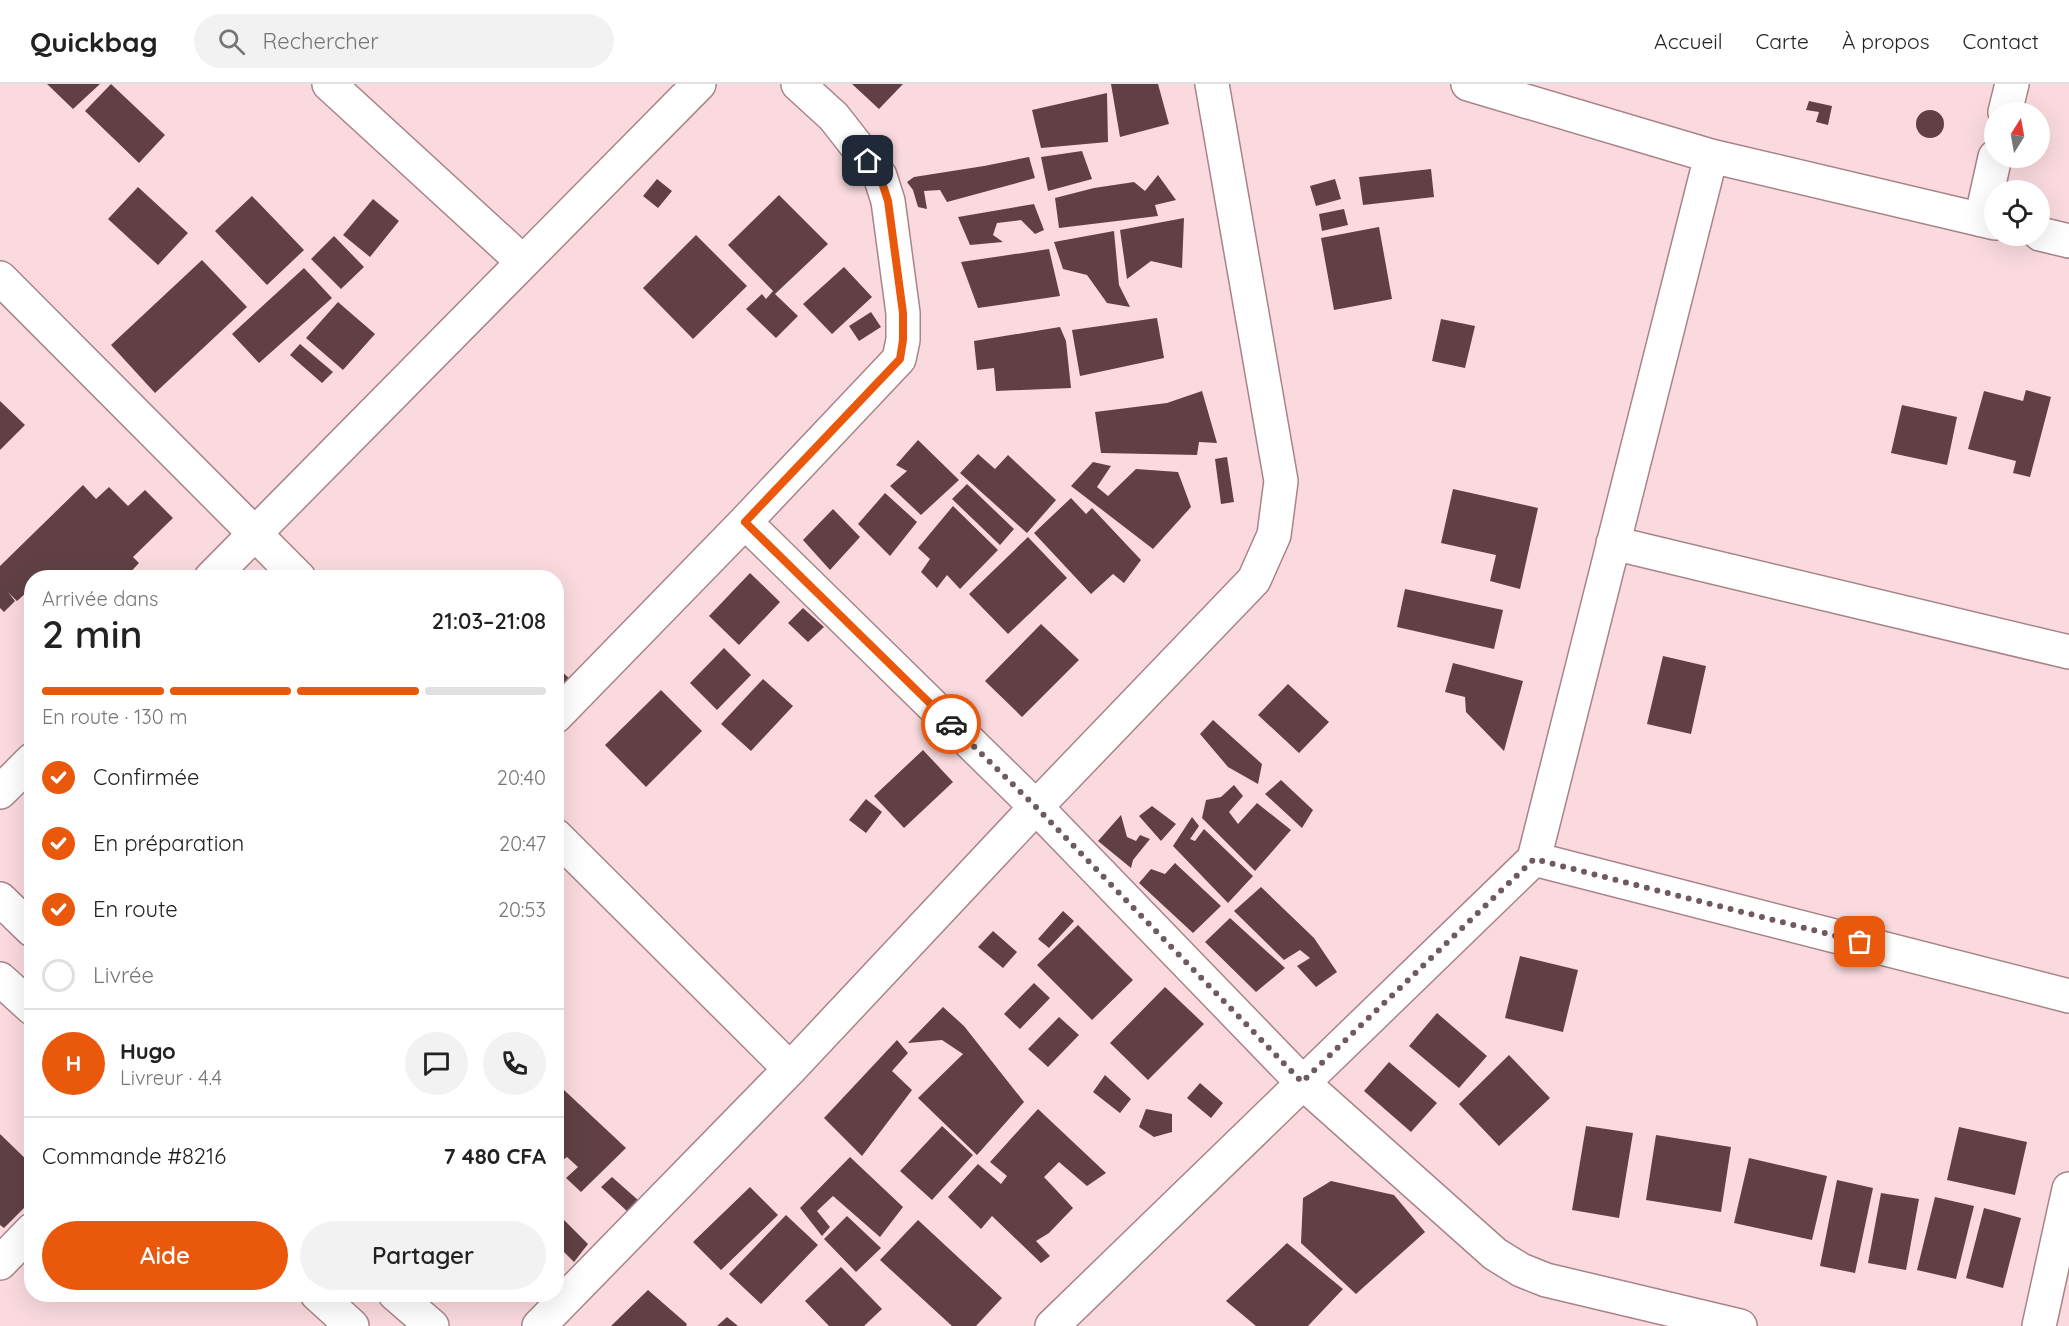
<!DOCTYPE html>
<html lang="fr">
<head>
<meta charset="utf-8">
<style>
	:root { --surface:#fff; --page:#f2f2f2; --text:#222; --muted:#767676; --line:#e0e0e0; --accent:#ea580c }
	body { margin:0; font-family:Quicksand,sans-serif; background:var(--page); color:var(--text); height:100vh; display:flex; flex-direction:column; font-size:22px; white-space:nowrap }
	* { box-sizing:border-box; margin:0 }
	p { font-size:20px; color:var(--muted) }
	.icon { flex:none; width:33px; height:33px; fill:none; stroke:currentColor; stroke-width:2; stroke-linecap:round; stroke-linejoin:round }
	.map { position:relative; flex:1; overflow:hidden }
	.details { position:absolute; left:24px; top:486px; width:540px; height:732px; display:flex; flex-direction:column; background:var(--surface); border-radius:24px; box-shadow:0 6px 24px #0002 }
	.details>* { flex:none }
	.needle { width:39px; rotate:11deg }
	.controls { position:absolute; left:1984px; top:18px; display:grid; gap:12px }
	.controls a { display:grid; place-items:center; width:66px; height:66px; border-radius:50%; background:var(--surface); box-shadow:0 6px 24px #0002; font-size:30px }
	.pin { position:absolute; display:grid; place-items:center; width:51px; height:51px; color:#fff; margin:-26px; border-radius:12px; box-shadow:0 3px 9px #0006 }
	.courier { position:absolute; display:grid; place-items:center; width:60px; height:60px; margin:-30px; border:4px solid #ea580c; border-radius:50%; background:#fff; color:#222; box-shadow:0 2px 8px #0007 }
	.head em { font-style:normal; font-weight:600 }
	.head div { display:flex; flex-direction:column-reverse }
	.head { display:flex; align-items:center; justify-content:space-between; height:102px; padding:0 18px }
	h1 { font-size:39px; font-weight:600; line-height:45px }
	.bar { display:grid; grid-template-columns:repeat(4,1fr); gap:9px 6px; align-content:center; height:72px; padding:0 18px }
	.bar i { height:8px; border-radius:4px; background:var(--line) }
	.bar .on { background:var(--accent) }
	.bar p { grid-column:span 4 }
	.line { display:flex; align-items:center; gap:15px; padding:0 18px; border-top:2px solid var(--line) }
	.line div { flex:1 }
	.round { display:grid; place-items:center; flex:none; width:63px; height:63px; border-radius:32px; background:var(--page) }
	ol { padding:0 18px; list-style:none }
	li { display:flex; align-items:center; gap:18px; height:66px }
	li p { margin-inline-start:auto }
	li .icon { padding:6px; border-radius:50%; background:var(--accent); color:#fff; stroke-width:4 }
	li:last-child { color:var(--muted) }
	li i { width:33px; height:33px; border:3px solid var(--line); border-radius:50% }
	.cta { display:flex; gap:12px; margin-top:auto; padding:12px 18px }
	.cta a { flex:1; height:69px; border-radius:36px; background:var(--accent); color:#fff; font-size:24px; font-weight:600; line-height:69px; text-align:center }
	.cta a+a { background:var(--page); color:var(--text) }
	header { display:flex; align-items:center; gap:36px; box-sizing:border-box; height:84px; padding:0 30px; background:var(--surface); border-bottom:2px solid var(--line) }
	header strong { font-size:28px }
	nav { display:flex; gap:33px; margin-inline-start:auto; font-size:21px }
	.search { width:420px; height:54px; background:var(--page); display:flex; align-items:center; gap:15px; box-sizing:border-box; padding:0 21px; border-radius:33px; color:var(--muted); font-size:22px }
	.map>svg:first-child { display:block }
</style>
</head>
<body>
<header>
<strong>Quickbag</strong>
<div class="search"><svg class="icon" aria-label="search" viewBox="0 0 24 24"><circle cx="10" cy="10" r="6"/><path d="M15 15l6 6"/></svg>Rechercher</div>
<nav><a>Accueil</a><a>Carte</a><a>À propos</a><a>Contact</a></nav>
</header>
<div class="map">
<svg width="2069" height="1242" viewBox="0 0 2069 1242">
	<rect width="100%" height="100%" fill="#fadadf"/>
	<path fill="#604045" d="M47,0H100L73,25Z
		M111,0L165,51L139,79L85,27Z
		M852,0H903L879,25Z
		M1111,0H1158L1169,40L1120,53Z
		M1107,9L1108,58L1041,64L1032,26Z
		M1809,17L1832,22L1828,41L1816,38L1819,28L1806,26Z
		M1916 40a14 14 0 1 1 28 0a14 14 0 1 1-28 0Z
		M1082,67L1092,95L1048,107L1041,73Z
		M1029,73L1035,94L947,118L940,106L924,107L927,125L918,123L913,106L907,98L914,93L984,82Z
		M1431,85L1434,113L1363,121L1359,93Z
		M1158,91L1176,116L1155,121L1158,132L1059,144L1055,114L1094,104L1134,98L1145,107Z
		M657,95L672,107L658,124L643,112Z
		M1335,95L1341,115L1316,122L1310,102Z
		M138,103L188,149L158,181L108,135Z
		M779,111L828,160L775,210L798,232L776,254L746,225L762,210L766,215L773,207L728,161Z
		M252,112L304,166L267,201L215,147Z
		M373,115L399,137L370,173L343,151Z
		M1034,120L1044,146L1035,150L1021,136L997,139L993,151L1003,158L970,161L958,133Z
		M1344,125L1348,141L1322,147L1319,130Z
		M1184,134L1182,184L1151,177L1127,195L1120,146Z
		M1379,143L1392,215L1334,226L1321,154Z
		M1114,147L1119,201L1130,223L1107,219L1087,191L1063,185L1054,158Z
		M696,151L747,202L693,255L643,204Z
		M334,152L364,183L341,205L311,175Z
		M1049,165L1060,212L978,224L961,178Z
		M202,176L247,223L155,309L111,261Z
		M844,183L872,213L832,250L803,220Z
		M304,184L332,214L259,279L232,250Z
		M338,218L375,250L343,286L306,254Z
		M871,228L881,243L859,257L849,242Z
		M1157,234L1164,274L1080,292L1072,246Z
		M1441,235L1475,242L1465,284L1432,277Z
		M1060,243L1066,257L1071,304L996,307L994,284L977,286L974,257Z
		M300,260L333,288L322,299L290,271Z
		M2026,306L2051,313L2030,393L2013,389L2016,377L1968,365L1984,307L2023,317Z
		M1202,307L1217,359L1199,358L1197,371L1101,369L1095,328L1167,319Z
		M0,317L25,341L0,366Z
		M1902,321L1957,333L1947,381L1891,369Z
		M918,356L959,396L921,431L890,402L907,387L896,381Z
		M978,370L995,385L1008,371L1056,416L1027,449L960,389Z
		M1227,373L1234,418L1221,420L1215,375Z
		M1093,378L1111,382L1097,403L1108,412L1136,385L1178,388L1191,423L1153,465L1071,402Z
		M967,400L1014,445L1000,461L952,415Z
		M83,401L96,415L109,403L128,422L145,406L173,434L133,473L139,479L125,494L123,491L121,494H32V512L27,508L17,517L8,508L15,517L4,528L0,524V482Z
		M1453,405L1538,424L1520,505L1490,497L1496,471L1441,459Z
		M885,409L917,438L890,472L858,440Z
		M1071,414L1086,430L1092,424L1141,476L1124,499L1113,490L1091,510L1034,449Z
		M953,422L998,466L960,505L947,491L937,504L921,488L930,475L918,464Z
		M833,425L860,453L830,486L803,456Z
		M1028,453L1067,494L1008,550L969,510Z
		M750,489L780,518L739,561L709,532Z
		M1405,505L1503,526L1494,565L1397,543Z
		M803,524L824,543L808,558L788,539Z
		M1041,540L1079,576L1022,633L985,597Z
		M724,564L751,591L717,626L690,599Z
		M1663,572L1706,582L1691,650L1647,640Z
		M1453,579L1523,597L1504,667L1466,628L1465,613L1445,608Z
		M556,582L572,597L556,612Z
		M763,595L793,622L751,667L721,640Z
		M1288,600L1329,638L1299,669L1258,631Z
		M661,606L702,647L646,703L605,661Z
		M1213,636L1262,680L1258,700L1228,683L1200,650Z
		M923,666L953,698L904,744L874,712Z
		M1281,696L1313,726L1302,744L1265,710Z
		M1234,701L1243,712L1229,728L1238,740L1257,719L1291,746L1255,787L1202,734L1206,716L1221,713Z
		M866,715L882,728L866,749L849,736Z
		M1152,722L1176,740L1161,757L1139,732Z
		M1121,731L1127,753L1136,757L1140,751L1150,755L1133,776L1131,784L1098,757Z
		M1192,733L1199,742L1190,755L1195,757L1204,745L1253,792L1228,819L1173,762Z
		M1175,779L1221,822L1193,849L1139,799L1151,785L1165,790Z
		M1261,803L1314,854L1337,888L1316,903L1297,882L1310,874L1300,866L1284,876L1234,827Z
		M1063,827L1074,837L1049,864L1038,855Z
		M1230,834L1285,884L1256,908L1205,858Z
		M1078,841L1133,896L1092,936L1037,881Z
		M993,847L1017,868L1003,884L978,863Z
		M1520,872L1578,886L1563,948L1505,934Z
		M1034,899L1050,914L1020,945L1004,930Z
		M1165,903L1204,940L1148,996L1110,959Z
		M943,923L964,942L1024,1018L977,1071L918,1014L963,970L942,956L908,959Z
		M1437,929L1487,972L1459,1004L1409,962Z
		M1059,933L1079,951L1048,983L1028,965Z
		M897,956L908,969L892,987L912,1006L862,1072L824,1034Z
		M1509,971L1550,1014L1499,1062L1459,1020Z
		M1389,978L1437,1019L1411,1048L1364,1007Z
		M1105,991L1131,1015L1120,1029L1093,1008Z
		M1200,999L1223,1019L1211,1034L1187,1014Z
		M564,1006L626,1064L581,1108L566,1094L578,1083L567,1073L556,1081V1013Z
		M1038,1025L1106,1089L1087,1102L1059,1078L1044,1093L1073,1124L1049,1149L1036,1157L1050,1172L1041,1179L992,1132L981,1145L948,1113L978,1080L1001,1100L1007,1092L990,1078Z
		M1146,1025L1172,1030V1048L1154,1053L1139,1043Z
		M942,1042L973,1071L932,1116L900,1087Z
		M1586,1042L1633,1049L1619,1134L1572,1126Z
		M1959,1043L2027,1058L2015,1111L1947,1096Z
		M0,1050L32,1081V1116L4,1144L0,1141Z
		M1656,1051L1731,1063L1721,1128L1646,1116Z
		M850,1073L903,1123L880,1153L833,1112L817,1127L830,1143L822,1152L800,1124Z
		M1749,1074L1827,1092L1812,1156L1734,1139Z
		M612,1093L638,1116L628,1128L601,1103Z
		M1837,1096L1873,1104L1855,1189L1820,1182Z
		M1331,1097L1394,1111L1425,1148L1356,1210L1301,1159L1303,1114Z
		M750,1103L778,1131L721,1186L693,1158Z
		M1881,1109L1919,1115L1906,1186L1868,1179Z
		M1935,1113L1974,1122L1956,1195L1917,1186Z
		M1984,1124L2021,1134L2003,1204L1966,1194Z
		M556,1128L588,1160L574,1178L556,1160Z
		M786,1131L818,1161L761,1220L729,1190Z
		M847,1132L881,1164L856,1188L824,1155Z
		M918,1136L1002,1214L976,1242H952L880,1176Z
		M1287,1159L1343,1205L1308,1242H1256L1226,1217Z
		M841,1183L882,1225L864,1242H829L805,1217Z
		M648,1206L687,1240L686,1242H611Z
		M727,1233L738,1242H717Z"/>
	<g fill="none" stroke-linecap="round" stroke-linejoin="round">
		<g stroke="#a8848a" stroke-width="36">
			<path id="minor" d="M329,0L523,178
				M1468,0L1711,72L1995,139
				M2005,28L2012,0
				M1981,136L1995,73
				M2040,150L2069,157
				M0,194L299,494
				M745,438L1036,723L1302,998L1495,1170L1521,1186L1546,1196L1740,1242
				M1613,459L2069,568
				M211,494L699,0
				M556,632L745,438L899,275L903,256V229L888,117L880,92L834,33L798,0
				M0,708L32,676
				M556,752L790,985
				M1534,775L2069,912
				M0,1179L32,1146
				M539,1242L790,985L1036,723L1254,496L1274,451L1281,397L1212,0
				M1052,1242L1534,775L1711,72
				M2039,1242L2069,1105"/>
		</g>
		<g stroke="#a8848a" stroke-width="36">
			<path id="major" d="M0,815L32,846
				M0,895L32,924
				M317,1210L352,1242
				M395,1210L432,1242"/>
		</g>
		<use href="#minor" stroke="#fff" stroke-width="33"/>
		<use href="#major" stroke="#fff" stroke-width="33"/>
	</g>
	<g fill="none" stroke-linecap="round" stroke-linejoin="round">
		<path stroke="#6f5b5e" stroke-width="6" stroke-dasharray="0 10.8" d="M951,640L1036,723L1302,998L1534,775L1860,858"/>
		<path stroke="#ea580c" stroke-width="8" d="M868,77L880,92L888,117L903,229V256L900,275L745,438L951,640"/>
	</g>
</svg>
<div class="controls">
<a><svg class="needle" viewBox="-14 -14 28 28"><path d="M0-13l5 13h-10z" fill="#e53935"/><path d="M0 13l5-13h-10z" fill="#767676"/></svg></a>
<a><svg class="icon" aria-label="locate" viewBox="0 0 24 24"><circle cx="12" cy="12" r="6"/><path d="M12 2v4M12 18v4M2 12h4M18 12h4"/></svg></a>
</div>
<div class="pin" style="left:1860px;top:858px;background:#ea580c"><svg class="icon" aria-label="bag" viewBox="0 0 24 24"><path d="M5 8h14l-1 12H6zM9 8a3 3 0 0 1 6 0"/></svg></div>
<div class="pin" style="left:868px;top:77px;background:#1f2937"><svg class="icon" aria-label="home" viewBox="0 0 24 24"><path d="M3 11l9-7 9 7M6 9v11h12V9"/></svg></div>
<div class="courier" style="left:951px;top:640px"><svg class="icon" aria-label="car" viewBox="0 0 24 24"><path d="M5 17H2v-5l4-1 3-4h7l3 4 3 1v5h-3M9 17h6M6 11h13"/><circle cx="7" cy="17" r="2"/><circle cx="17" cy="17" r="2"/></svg></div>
<section class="details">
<div class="head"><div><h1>2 min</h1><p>Arrivée dans</p></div><em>21:03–21:08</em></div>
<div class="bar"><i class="on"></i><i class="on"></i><i class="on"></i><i></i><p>En route · 130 m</p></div>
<ol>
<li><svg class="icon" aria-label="check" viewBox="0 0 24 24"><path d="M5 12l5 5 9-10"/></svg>Confirmée<p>20:40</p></li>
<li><svg class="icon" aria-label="check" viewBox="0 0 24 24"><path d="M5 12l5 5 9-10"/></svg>En préparation<p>20:47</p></li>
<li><svg class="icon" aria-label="check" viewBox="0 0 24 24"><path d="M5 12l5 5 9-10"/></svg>En route<p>20:53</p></li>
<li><i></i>Livrée</li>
</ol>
<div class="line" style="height:108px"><b class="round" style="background:var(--accent);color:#fff">H</b><div><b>Hugo</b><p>Livreur · 4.4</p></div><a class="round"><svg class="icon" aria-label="chat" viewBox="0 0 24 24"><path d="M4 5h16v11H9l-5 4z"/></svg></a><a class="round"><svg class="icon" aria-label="phone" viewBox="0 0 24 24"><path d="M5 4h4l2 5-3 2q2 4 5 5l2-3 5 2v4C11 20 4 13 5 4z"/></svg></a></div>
<div class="line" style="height:78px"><div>Commande #8216</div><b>7 480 CFA</b></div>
<div class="cta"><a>Aide</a><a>Partager</a></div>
</section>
</div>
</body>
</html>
